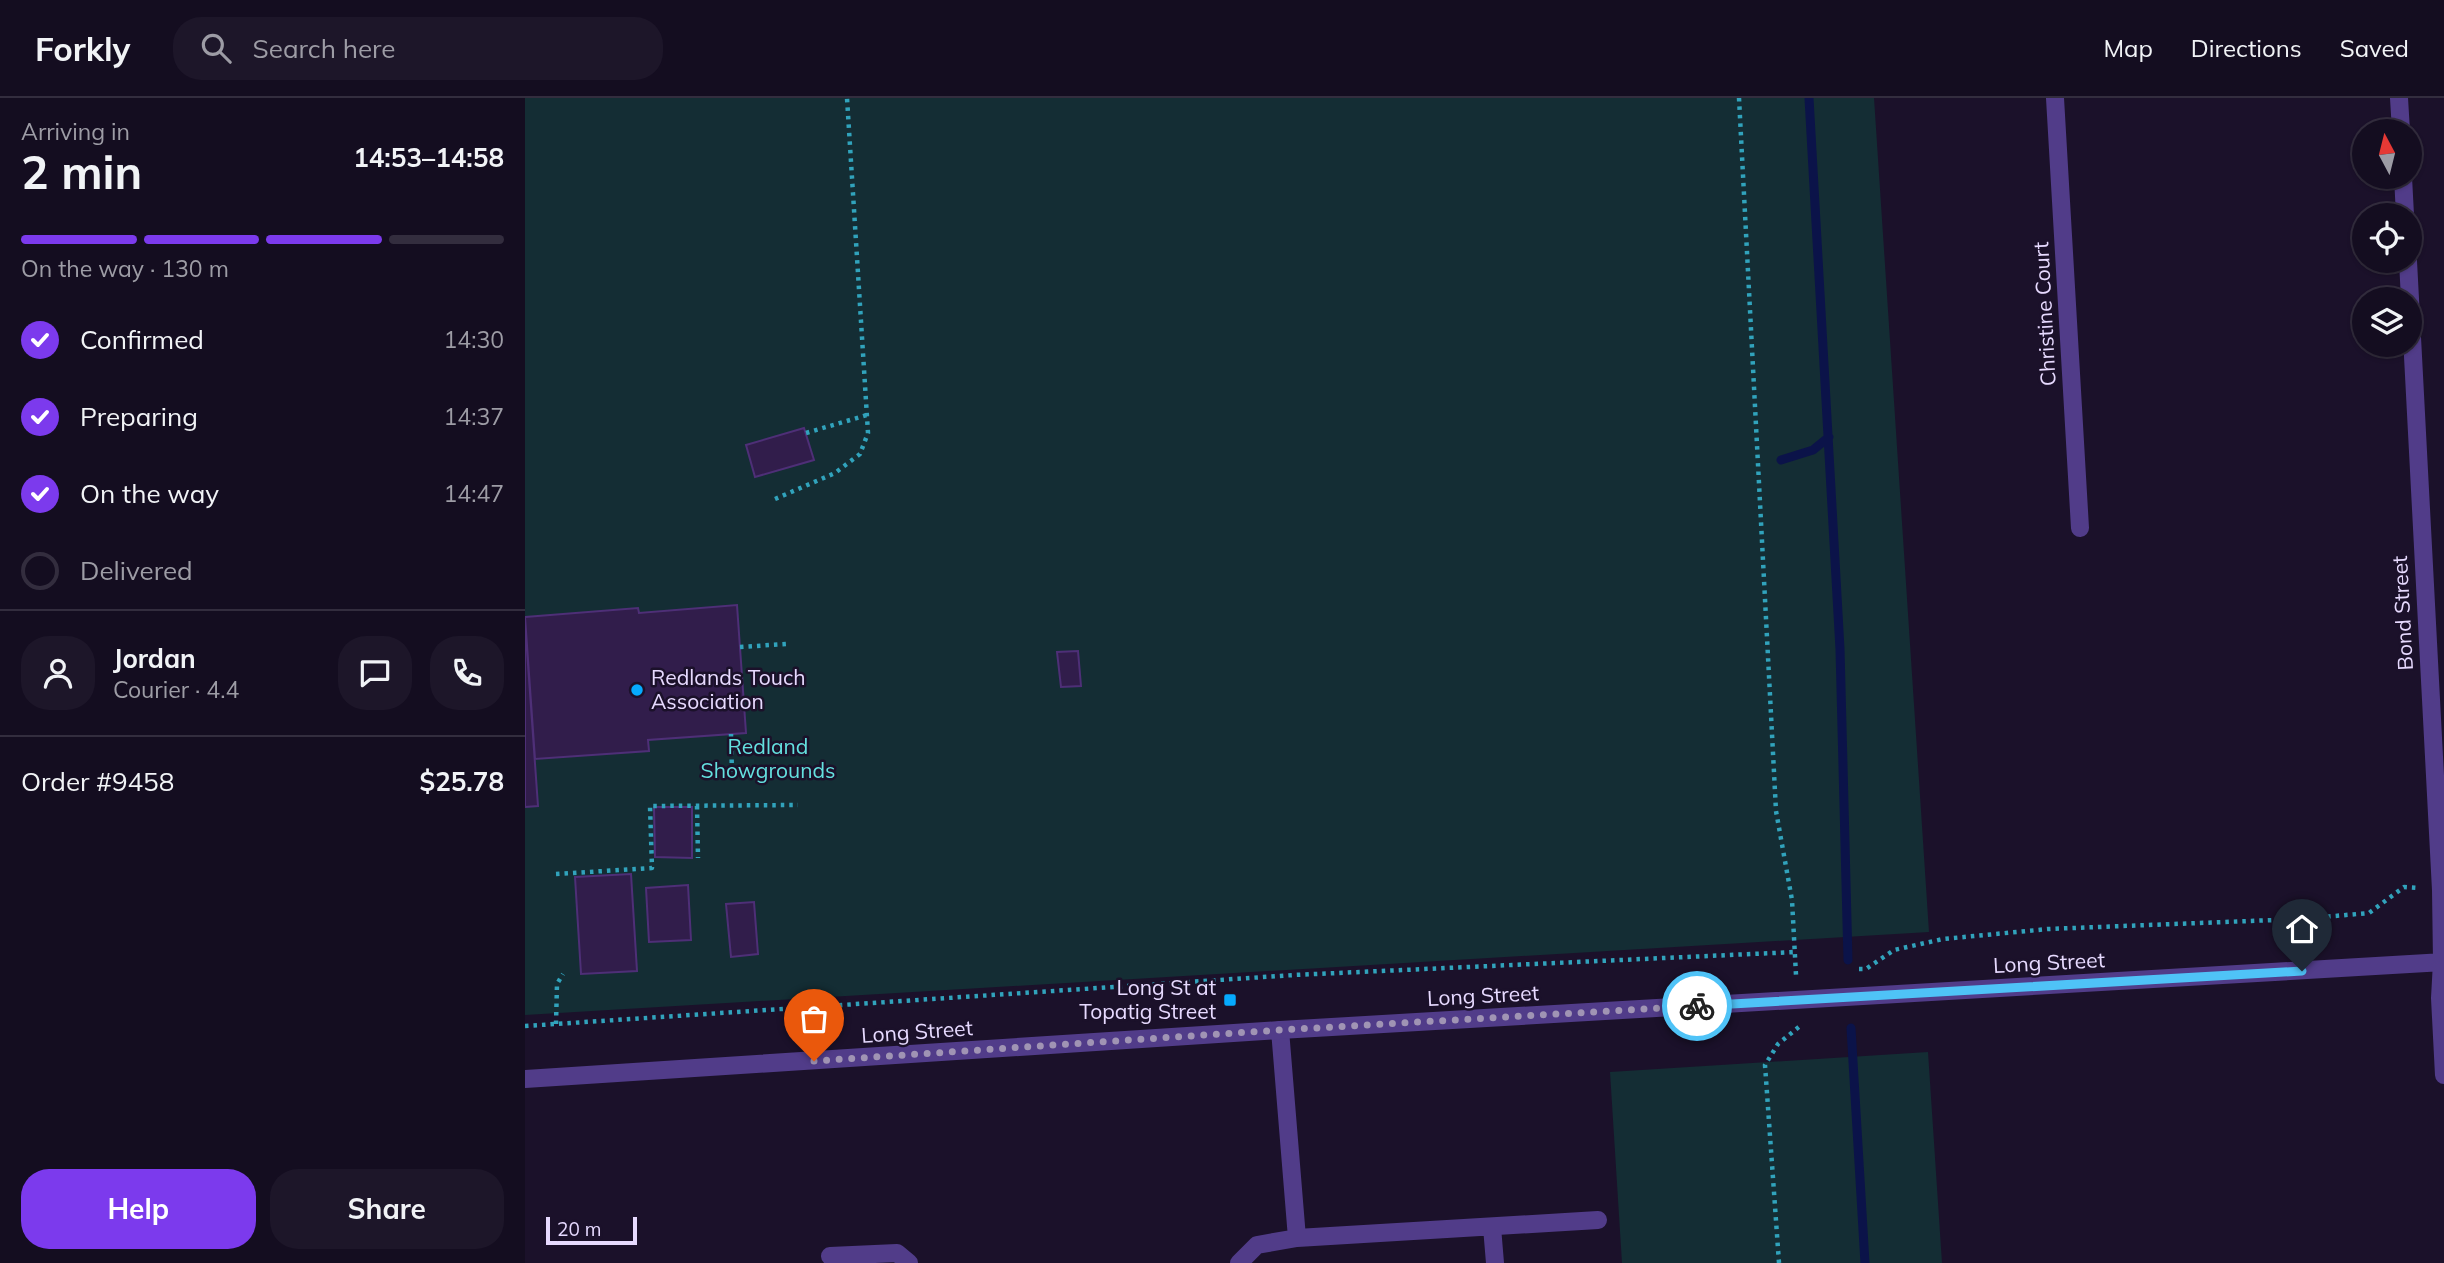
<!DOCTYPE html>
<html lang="en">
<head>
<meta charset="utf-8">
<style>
	:root { --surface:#140d20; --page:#1d1629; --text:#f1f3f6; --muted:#9d9ca5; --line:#332d3e; --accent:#7c3aed }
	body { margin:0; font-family:Mulish,sans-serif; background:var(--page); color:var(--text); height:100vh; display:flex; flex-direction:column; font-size:26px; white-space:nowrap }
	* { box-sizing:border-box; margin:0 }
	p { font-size:23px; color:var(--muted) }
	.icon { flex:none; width:38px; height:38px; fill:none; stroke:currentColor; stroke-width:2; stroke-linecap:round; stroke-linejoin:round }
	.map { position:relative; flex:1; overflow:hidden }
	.drawer { display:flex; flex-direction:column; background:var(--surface); width:525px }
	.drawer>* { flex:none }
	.needle { width:46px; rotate:353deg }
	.controls { position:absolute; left:1827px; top:21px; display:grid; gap:14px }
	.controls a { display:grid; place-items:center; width:70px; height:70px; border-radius:50%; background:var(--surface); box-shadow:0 2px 5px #0004,0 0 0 2px var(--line); font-size:35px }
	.scale { position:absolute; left:21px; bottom:18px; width:91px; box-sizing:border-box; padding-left:7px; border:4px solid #e7daff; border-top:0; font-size:19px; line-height:24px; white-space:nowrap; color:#e7daff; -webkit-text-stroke:5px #1b112a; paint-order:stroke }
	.pin { position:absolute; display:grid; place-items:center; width:60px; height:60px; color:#fff; margin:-72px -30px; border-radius:50% 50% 50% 0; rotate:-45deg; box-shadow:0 0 7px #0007 }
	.pin .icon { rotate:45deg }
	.courier { position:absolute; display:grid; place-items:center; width:70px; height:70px; margin:-35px; border:5px solid #4fc3f7; border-radius:50%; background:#fff; color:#222; box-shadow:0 2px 9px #0007 }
	.summary em { font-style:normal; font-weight:700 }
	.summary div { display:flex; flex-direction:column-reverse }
	.summary { display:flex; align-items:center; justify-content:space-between; height:119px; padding:0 21px }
	h1 { font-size:46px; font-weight:700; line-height:52px }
	.bar { display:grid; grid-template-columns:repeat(4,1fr); gap:10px 7px; align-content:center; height:84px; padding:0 21px }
	.bar i { height:9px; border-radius:5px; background:var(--line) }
	.bar .active { background:var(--accent) }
	.bar p { grid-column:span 4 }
	.line { display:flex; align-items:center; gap:18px; padding:0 21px; border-top:2px solid var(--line) }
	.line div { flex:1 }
	.round { display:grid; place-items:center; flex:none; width:74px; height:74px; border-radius:28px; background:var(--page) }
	ol { padding:0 21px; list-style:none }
	li { display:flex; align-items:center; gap:21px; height:77px }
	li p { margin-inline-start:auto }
	li .icon { padding:7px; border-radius:50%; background:var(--accent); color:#fff; stroke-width:4 }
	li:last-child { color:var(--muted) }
	li i { width:38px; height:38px; border:4px solid var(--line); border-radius:50% }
	.button { display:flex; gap:14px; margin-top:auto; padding:14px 21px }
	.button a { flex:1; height:80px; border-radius:28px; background:var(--accent); color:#fff; font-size:28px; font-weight:700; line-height:80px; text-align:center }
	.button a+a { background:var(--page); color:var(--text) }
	header { display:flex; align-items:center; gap:42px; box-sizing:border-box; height:98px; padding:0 35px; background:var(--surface); border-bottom:2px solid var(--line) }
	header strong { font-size:33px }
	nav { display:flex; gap:38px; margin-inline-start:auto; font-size:24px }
	.search { width:490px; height:63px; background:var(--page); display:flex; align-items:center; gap:18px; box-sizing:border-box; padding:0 24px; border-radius:28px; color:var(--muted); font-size:26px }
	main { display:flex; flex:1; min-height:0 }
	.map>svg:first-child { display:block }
</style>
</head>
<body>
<header>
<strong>Forkly</strong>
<div class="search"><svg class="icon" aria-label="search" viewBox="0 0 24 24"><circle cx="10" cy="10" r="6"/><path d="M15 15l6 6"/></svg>Search here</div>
<nav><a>Map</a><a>Directions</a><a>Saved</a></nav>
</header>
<main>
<section class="drawer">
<div class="summary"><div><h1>2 min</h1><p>Arriving in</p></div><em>14:53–14:58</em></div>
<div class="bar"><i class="active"></i><i class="active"></i><i class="active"></i><i></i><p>On the way · 130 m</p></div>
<ol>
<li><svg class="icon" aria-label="check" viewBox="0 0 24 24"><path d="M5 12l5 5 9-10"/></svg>Confirmed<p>14:30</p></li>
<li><svg class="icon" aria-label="check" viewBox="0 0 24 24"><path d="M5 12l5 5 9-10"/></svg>Preparing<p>14:37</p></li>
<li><svg class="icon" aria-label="check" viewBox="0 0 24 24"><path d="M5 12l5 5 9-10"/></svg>On the way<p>14:47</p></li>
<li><i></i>Delivered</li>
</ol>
<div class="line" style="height:126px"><a class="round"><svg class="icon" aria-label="person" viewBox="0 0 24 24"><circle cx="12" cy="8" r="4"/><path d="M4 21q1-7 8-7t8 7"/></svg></a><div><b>Jordan</b><p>Courier · 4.4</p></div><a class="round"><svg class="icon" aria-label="chat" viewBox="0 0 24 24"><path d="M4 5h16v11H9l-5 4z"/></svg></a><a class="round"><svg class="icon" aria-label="phone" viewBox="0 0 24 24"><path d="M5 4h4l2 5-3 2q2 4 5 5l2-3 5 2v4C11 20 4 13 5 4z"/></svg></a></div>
<div class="line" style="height:91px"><div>Order #9458</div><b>$25.78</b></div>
<div class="button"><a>Help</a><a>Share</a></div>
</section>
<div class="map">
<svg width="1919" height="1165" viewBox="0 0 1919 1165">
	<rect width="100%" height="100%" fill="#1b112a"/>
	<path fill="#142d34" d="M0,0H1349L1404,834L0,917Z
		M1403,954L1417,1165H1097L1085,974Z"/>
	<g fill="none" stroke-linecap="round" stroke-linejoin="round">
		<path stroke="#0b1349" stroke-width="9" d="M1284,0L1315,551L1323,862
			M1256,362L1288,352L1304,339
			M1326,930L1340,1165"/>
	</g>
	<path fill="#311d4b" stroke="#4e2f77" stroke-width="2" d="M279,330L289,362L230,379L221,347Z
		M212,507L221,635L123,642L124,653L10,661L0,519L113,510L114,515Z
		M0,524L13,708L0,709Z
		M553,553L556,588L536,589L532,554Z
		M129,709H167V760L130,759Z
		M106,776L112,873L56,876L50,779Z
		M163,787L166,842L124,844L121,790Z
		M229,804L233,856L206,859L201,806Z"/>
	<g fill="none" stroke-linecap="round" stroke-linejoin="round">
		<path stroke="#31a3bc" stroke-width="4.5" stroke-dasharray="3.5 5" stroke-linecap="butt" d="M1214,0L1251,713L1267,802L1271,877L1273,876
			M281,335L342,317
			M250,401L310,375L335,356L343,335L322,0
			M215,549L261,546
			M206,636L207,676
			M172,708L173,760
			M31,776L127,770L125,708L273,707
			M1334,871H1341L1369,852L1418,841L1523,831L1775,821L1844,815L1879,789L1894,790
			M31,926L32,886L38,876
			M0,928L769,877L1270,854
			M1254,1165L1240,967L1253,946L1275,928"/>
		<path stroke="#513c89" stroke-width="18" d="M755,932L772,1140
			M967,1129L970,1165
			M305,1158L372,1155L384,1165
			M714,1165L732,1147L772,1140L1073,1122"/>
		<path stroke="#513c89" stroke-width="18" d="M1530,0L1555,430
			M1874,0L1876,33
			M1878,79L1880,117
			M1883,163L1916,792L1917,864L1915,900L1919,977
			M0,981L755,932L1919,864"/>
	</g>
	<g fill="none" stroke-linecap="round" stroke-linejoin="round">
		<path stroke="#a094b4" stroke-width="7" stroke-dasharray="0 12.6" d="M289,963L755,932L1172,908"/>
		<path stroke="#4fc3f7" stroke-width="9" d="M1172,908L1777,873"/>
	</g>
	<g fill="#06aafe" stroke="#1b112a" stroke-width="2.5">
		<circle cx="112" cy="592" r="7"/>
		<rect x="698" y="895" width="14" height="14" rx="3.5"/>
	</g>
	<g text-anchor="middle" stroke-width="5" stroke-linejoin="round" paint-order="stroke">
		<g font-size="21" fill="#e7daff" stroke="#1b112a">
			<text transform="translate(1520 216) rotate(-93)" y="7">Christine Court</text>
			<text transform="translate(1878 515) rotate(-93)" y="7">Bond Street</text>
			<text transform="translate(1524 865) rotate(-3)" y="7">Long Street</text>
			<text transform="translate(958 898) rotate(-3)" y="7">Long Street</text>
			<text transform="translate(392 934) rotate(-4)" y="7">Long Street</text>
		</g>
		<g font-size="21" fill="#e7daff" stroke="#1b112a" text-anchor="start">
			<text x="126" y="587">Redlands Touch<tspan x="126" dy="24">Association</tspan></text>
			<text x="691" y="897" text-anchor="end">Long St at<tspan x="691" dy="24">Topatig Street</tspan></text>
		</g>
		<g font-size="21" fill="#64e0df" stroke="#1b112a">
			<text x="243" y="656">Redland<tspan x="243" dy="24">Showgrounds</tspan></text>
		</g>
	</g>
</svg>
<div class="controls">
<a><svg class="needle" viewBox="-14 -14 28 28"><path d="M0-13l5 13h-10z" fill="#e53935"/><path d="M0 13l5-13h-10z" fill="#9d9ca5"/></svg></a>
<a><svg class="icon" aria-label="locate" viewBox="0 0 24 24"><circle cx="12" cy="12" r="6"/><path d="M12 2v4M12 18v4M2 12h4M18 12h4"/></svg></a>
<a><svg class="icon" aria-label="layers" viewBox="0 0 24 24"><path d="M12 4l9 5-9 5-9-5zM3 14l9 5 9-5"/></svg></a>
</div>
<div class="scale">20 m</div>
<div class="pin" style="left:289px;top:963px;background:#ea580c"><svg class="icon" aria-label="bag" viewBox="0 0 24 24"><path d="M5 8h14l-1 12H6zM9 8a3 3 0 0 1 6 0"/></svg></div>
<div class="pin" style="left:1777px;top:873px;background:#1f2937"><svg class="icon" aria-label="home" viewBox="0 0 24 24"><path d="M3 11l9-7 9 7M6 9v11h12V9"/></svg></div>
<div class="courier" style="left:1172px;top:908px"><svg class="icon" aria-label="bike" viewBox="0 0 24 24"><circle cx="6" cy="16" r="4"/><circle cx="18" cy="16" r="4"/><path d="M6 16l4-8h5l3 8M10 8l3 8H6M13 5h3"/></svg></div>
</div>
</main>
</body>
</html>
